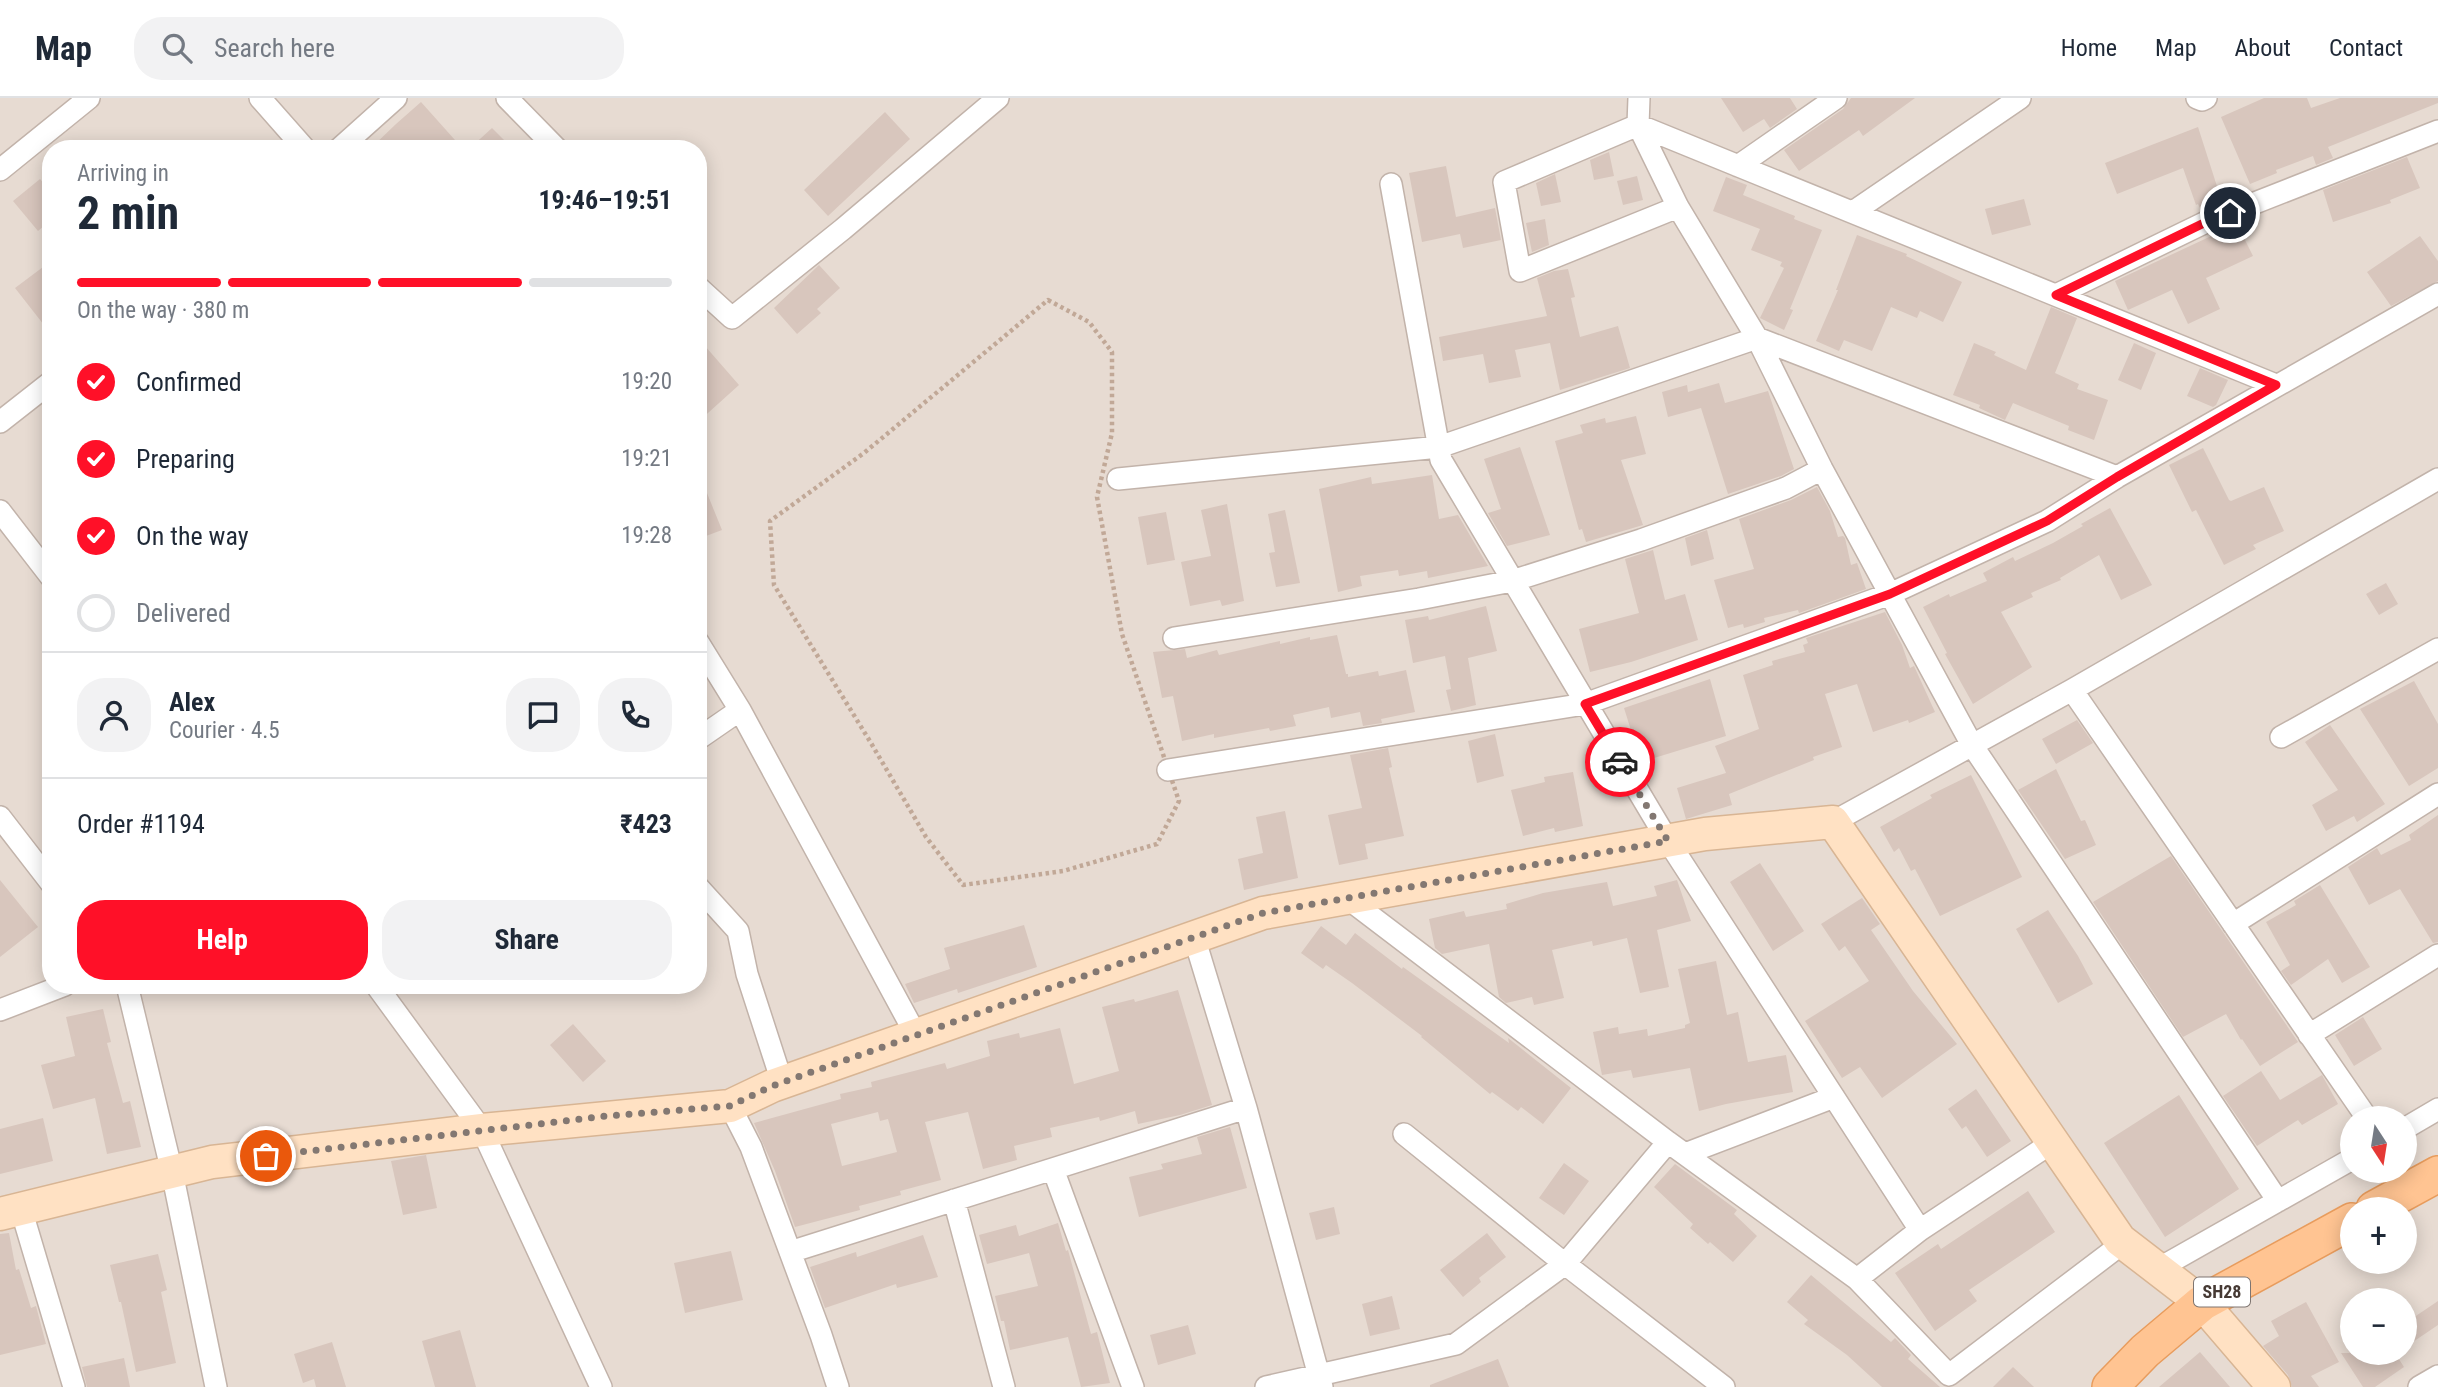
<!DOCTYPE html>
<html lang="en">
<head>
<meta charset="utf-8">
<style>
	:root { --surface:#fff; --page:#f2f2f3; --text:#1f2937; --muted:#747a83; --line:#e0e1e3; --accent:#ff1028 }
	body { margin:0; font-family:"Roboto Condensed",sans-serif; background:var(--page); color:var(--text); height:100vh; display:flex; flex-direction:column; font-size:26px; white-space:nowrap }
	* { box-sizing:border-box; margin:0 }
	p { font-size:23px; color:var(--muted) }
	.icon { flex:none; width:38px; height:38px; fill:none; stroke:currentColor; stroke-width:2; stroke-linecap:round; stroke-linejoin:round }
	.map { position:relative; flex:1; overflow:hidden }
	.side { position:absolute; left:42px; top:42px; width:665px; height:854px; display:flex; flex-direction:column; background:var(--surface); border-radius:28px; box-shadow:0 4px 18px #0003 }
	.side>* { flex:none }
	.needle { width:46px; rotate:168deg }
	.fabs { position:absolute; left:2340px; top:1008px; display:grid; gap:14px }
	.fabs a { display:grid; place-items:center; width:77px; height:77px; border-radius:50%; background:var(--surface); box-shadow:0 4px 18px #0003; font-size:35px }
	.pin { position:absolute; display:grid; place-items:center; width:60px; height:60px; color:#fff; margin:-30px; border:4px solid #fff; border-radius:50%; box-shadow:0 2px 7px #0007 }
	.courier { position:absolute; display:grid; place-items:center; width:70px; height:70px; margin:-35px; border:5px solid #ff1028; border-radius:50%; background:#fff; color:#222; box-shadow:0 2px 9px #0007 }
	.overview em { font-style:normal; font-weight:700 }
	.overview div { display:flex; flex-direction:column-reverse }
	.overview { display:flex; align-items:center; justify-content:space-between; height:119px; padding:0 35px }
	h1 { font-size:46px; font-weight:700; line-height:52px }
	.bar { display:grid; grid-template-columns:repeat(4,1fr); gap:10px 7px; align-content:center; height:84px; padding:0 35px }
	.bar i { height:9px; border-radius:5px; background:var(--line) }
	.bar .selected { background:var(--accent) }
	.bar p { grid-column:span 4 }
	.line { display:flex; align-items:center; gap:18px; padding:0 35px; border-top:2px solid var(--line) }
	.line div { flex:1 }
	.round { display:grid; place-items:center; flex:none; width:74px; height:74px; border-radius:28px; background:var(--page) }
	ol { padding:0 35px; list-style:none }
	li { display:flex; align-items:center; gap:21px; height:77px }
	li p { margin-inline-start:auto }
	li .icon { padding:7px; border-radius:50%; background:var(--accent); color:#fff; stroke-width:4 }
	li:last-child { color:var(--muted) }
	li i { width:38px; height:38px; border:4px solid var(--line); border-radius:50% }
	.button { display:flex; gap:14px; margin-top:auto; padding:14px 35px }
	.button a { flex:1; height:80px; border-radius:28px; background:var(--accent); color:#fff; font-size:28px; font-weight:700; line-height:80px; text-align:center }
	.button a+a { background:var(--page); color:var(--text) }
	header { display:flex; align-items:center; gap:42px; box-sizing:border-box; height:98px; padding:0 35px; background:var(--surface); border-bottom:2px solid var(--line) }
	header strong { font-size:33px }
	nav { display:flex; gap:38px; margin-inline-start:auto; font-size:24px }
	.search { width:490px; height:63px; background:var(--page); display:flex; align-items:center; gap:18px; box-sizing:border-box; padding:0 24px; border-radius:28px; color:var(--muted); font-size:26px }
	.map>svg:first-child { display:block }
</style>
</head>
<body>
<header>
<strong>Map</strong>
<div class="search"><svg class="icon" aria-label="search" viewBox="0 0 24 24"><circle cx="10" cy="10" r="6"/><path d="M15 15l6 6"/></svg>Search here</div>
<nav><a>Home</a><a>Map</a><a>About</a><a>Contact</a></nav>
</header>
<div class="map">
<svg width="2438" height="1289" viewBox="0 0 2438 1289">
	<rect width="100%" height="100%" fill="#f3ebe5"/>
	<path fill="#e7dbd2" fill-rule="evenodd" d="M0,0H2438V1289H0ZM51,51H698V887H51ZM2352,1020H2404V1073H2352ZM2352,1111H2404V1164H2352ZM2352,1202H2404V1255H2352Z"/>
	<path fill="#d8c6bd" fill-rule="evenodd" d="M1721,0H1790L1797,11L1770,30L1764,21L1743,34Z
		M1851,0H1915L1863,38L1859,32L1799,73L1784,52L1843,11Z
		M2264,0H2307L2311,10L2340,0H2438V5L2328,49L2333,60L2316,67L2313,58L2276,72L2277,75L2250,86L2221,19Z
		M421,4L463,51H370L396,26Z
		M885,14L910,41L828,118L804,92Z
		M2198,29L2222,104L2201,112L2198,106L2196,107L2183,70L2117,96L2105,65Z
		M492,30L513,51H469Z
		M1609,54L1614,78L1594,82L1590,62Z
		M2407,59L2420,90L2390,102L2391,105L2333,124L2323,92Z
		M1446,68L1456,119L1495,110L1501,142L1463,150L1460,136L1422,144L1409,75Z
		M1555,76L1561,104L1541,108L1536,85Z
		M1637,78L1643,102L1623,107L1617,83Z
		M1726,79L1747,87L1743,97L1795,118L1794,121L1822,132L1790,211L1793,212L1784,232L1760,220L1784,170L1780,168L1782,164L1751,152L1760,131L1713,113Z
		M40,81L51,94V122L38,133L13,103Z
		M2024,101L2031,127L1992,137L1985,111Z
		M1545,121L1549,147L1532,154L1526,125Z
		M2237,126L2253,158L2206,180L2220,211L2188,226L2172,192L2128,212L2115,183Z
		M1857,137L1907,156L1906,158L1962,184L1943,224L1920,213L1917,220L1891,209L1872,253L1844,242L1839,253L1816,243L1838,192H1836Z
		M2420,138L2438,163V183L2391,208L2367,174Z
		M51,163V236L15,190Z
		M819,167L840,190L817,211L821,215L797,236L774,210Z
		M1568,171L1575,199L1571,200L1580,239L1618,228L1630,270L1560,292L1550,245L1515,252L1521,279L1489,285L1483,256L1443,263L1439,239L1547,218L1537,180L1554,173Z
		M2051,209L2077,220L2055,275L2079,286L2077,291L2108,302L2094,342L2068,332L2069,328L2013,305L2005,322L1979,310L1980,307L1953,297L1974,245L1996,254L1994,257L2026,272Z
		M698,240L739,287L698,324Z
		M2134,245L2156,255L2141,292L2118,282Z
		M2200,270L2228,282L2216,307L2213,309L2187,298Z
		M1719,285L1725,305L1768,293L1794,371L1781,378L1728,396L1701,310L1668,319L1662,294L1687,287L1688,294Z
		M1636,318L1646,356L1621,362L1643,427L1586,444L1582,431L1579,432L1555,343L1583,335L1580,327L1605,320L1606,325Z
		M1520,349L1550,437L1507,448L1488,415L1501,411L1484,361Z
		M2203,350L2229,402L2231,403L2264,389L2284,433L2253,447L2256,451L2224,467L2196,412L2192,414L2169,367Z
		M698,373L722,432L698,441Z
		M1432,377L1439,421L1458,417L1488,468L1428,480L1427,473L1399,478L1398,472L1360,478L1362,488L1338,494L1319,391L1371,379L1372,386Z
		M1817,389L1830,413L1838,439L1843,438L1845,440L1851,467L1857,465L1866,491L1799,515L1798,512L1764,520L1765,524L1744,530L1743,526L1728,530L1714,482L1754,471L1739,421L1791,402Z
		M1227,406L1244,503L1222,508L1220,502L1190,508L1181,464L1211,458L1201,412Z
		M2110,410L2152,487L2121,502L2099,457L2060,480L2061,482L2031,495L2033,499L2001,514L2032,569L1973,606L1945,556L1947,555L1923,509L1949,496L1950,499L1987,483L1983,475L2013,459L2015,463L2053,445L2083,428L2081,426Z
		M1285,412L1300,485L1276,489L1269,455L1275,454L1268,416Z
		M1166,414L1175,462L1147,467L1138,419Z
		M1707,432L1714,461L1691,468L1685,440Z
		M1653,452L1665,502L1685,496L1698,542L1631,564L1590,574L1579,531L1639,515L1625,461Z
		M2386,485L2398,506L2379,517L2366,496Z
		M1486,508L1497,553L1468,560L1476,607L1451,613L1446,592L1451,591L1445,558L1413,565L1405,522L1428,518L1429,522Z
		M1885,514L1902,547L1910,570L1914,568L1935,614L1909,625L1908,622L1873,634L1857,586L1825,596L1842,649L1813,659L1814,662L1729,696L1732,707L1686,721L1677,690L1726,675L1715,648L1759,631L1743,577L1773,567L1772,563L1805,554L1803,547L1808,545L1806,540Z
		M1337,537L1346,576H1348V579L1378,573L1379,578L1406,572L1415,614L1381,621L1382,625L1363,628L1360,614L1331,620L1329,609L1293,617L1296,628L1270,633L1269,630L1214,640V636L1182,643L1173,598L1162,600L1153,554L1185,551L1187,560L1217,552L1219,557L1280,543V546L1310,539V542Z
		M1710,581L1726,638L1641,664L1624,610Z
		M2414,583L2438,626V670L2409,688L2360,611Z
		M2077,622L2093,645L2056,666L2042,641Z
		M2330,627L2385,706L2357,724L2354,718L2326,733L2312,707L2338,692L2305,644Z
		M1495,636L1504,678L1477,685L1468,643Z
		M1388,650L1392,669L1389,670L1404,738L1365,746L1368,761L1339,767L1328,717L1362,710L1350,657Z
		M2056,671L2081,723L2085,722L2096,747L2065,761L2018,692Z
		M1573,674L1583,728L1555,734L1554,730L1523,738L1511,692L1545,684L1544,679Z
		M1971,677L2022,779L1940,818L1915,771L1911,773L1899,750L1894,754L1880,729L1932,700L1930,697Z
		M1285,713L1298,780L1244,792L1238,761L1263,755L1256,719Z
		M2438,717V844L2433,845L2400,791L2369,807L2348,769L2377,750L2381,757L2411,742L2409,737Z
		M2171,758L2298,944L2260,968L2242,941L2241,942L2226,916L2183,939L2093,804Z
		M1760,765L1804,833L1773,853L1730,784Z
		M0,782L38,829L0,859Z
		M1677,782L1691,823L1657,832L1669,889L1640,895L1627,840L1593,848L1592,843L1552,852L1564,900L1534,907L1532,899L1506,905L1499,899L1489,846L1442,856L1435,850L1429,821L1464,813L1466,819L1507,811L1506,806L1543,795L1607,784L1613,808L1657,798L1654,788Z
		M2320,787L2370,869L2342,885L2328,861L2291,887L2281,873L2290,867L2266,824L2296,807L2294,803Z
		M1862,800L1880,826L1871,832L1913,893L1957,946L1882,1000L1860,969L1842,980L1805,923L1869,883L1845,848L1839,853L1821,826Z
		M2048,812L2078,858L2093,886L2058,905L2016,831Z
		M1024,827L1037,869L958,895L957,891L914,905L905,886L950,871L944,850Z
		M1321,828L1346,847L1355,835L1402,871L1403,869L1509,945L1508,940L1571,990L1543,1026L1521,1009L1518,1013L1492,994L1490,996L1421,939L1422,938L1352,885L1326,867L1323,871L1301,855Z
		M1716,863L1727,917L1738,914L1748,964L1786,957L1793,994L1726,1006L1699,1013L1690,970L1633,980L1631,972L1602,977L1593,934L1618,929L1619,936L1647,931L1648,938L1685,930V927L1690,925L1678,871Z
		M1178,892L1212,1007L1180,1017L1138,1026L1135,1013L1100,1023L1099,1019L1050,1030L1052,1039L1014,1048L1017,1062L983,1071L968,1014L925,1024L941,1082L900,1093L901,1097L859,1108L860,1112L795,1129L775,1073L754,1025L841,1001L840,996L872,989L871,984L945,965L947,971L990,958L987,943L1019,935L1020,940L1060,930L1074,986L1119,973L1102,909L1134,901L1135,904ZM878,1014L880,1023L888,1021L897,1054L842,1068L831,1026Z
		M103,911L111,944L107,945L123,1005L130,1003L141,1049L107,1056L95,1000L53,1011L41,967L75,958L66,919Z
		M2363,919L2382,951L2354,968L2335,937Z
		M573,926L606,963L583,984L550,947Z
		M2261,973L2280,1002L2322,977L2338,1006L2302,1027L2298,1022L2257,1048L2223,998Z
		M1976,991L2011,1043L1987,1059L1966,1028L1962,1031L1948,1011Z
		M2179,997L2239,1091L2165,1139L2104,1045Z
		M43,1020L53,1063L0,1076V1031Z
		M1230,1029L1247,1090L1139,1119L1129,1079L1163,1071L1161,1066L1202,1056L1197,1039Z
		M426,1057L437,1110L403,1117L391,1063Z
		M1564,1065L1589,1083L1564,1117L1539,1100Z
		M1675,1066L1737,1112L1734,1116L1757,1138L1733,1164L1710,1144L1708,1146L1690,1130L1693,1126L1654,1089Z
		M2028,1093L2055,1134L1969,1192L1977,1203L1935,1233L1895,1175L1938,1146L1941,1151Z
		M1334,1109L1340,1136L1316,1142L1309,1115Z
		M1058,1125L1066,1153L1068,1152L1091,1236L1097,1234L1110,1285L1081,1289L1068,1239L1010,1252L1004,1223H1001L995,1198L1038,1188L1029,1155L987,1166L979,1137L1016,1127L1019,1138Z
		M9,1135L16,1172L19,1171L31,1210L36,1208L46,1246L0,1257V1136Z
		M1487,1135L1506,1159L1479,1180L1481,1184L1463,1199L1440,1172Z
		M923,1137L938,1179L897,1190L896,1186L825,1210L810,1169L856,1154L857,1159Z
		M731,1153L743,1202L685,1215L674,1165Z
		M158,1156L167,1192L161,1194L176,1265L136,1274L121,1204H119L110,1167Z
		M1811,1177L1891,1244L1895,1240L1911,1257L1908,1261L1940,1289H1882L1847,1257L1804,1226L1808,1222L1787,1204Z
		M1392,1198L1400,1231L1370,1238L1362,1206Z
		M2438,1203V1227L2404,1250V1226Z
		M2306,1204L2339,1264L2311,1278L2319,1289H2292L2288,1277L2263,1248L2279,1238L2271,1223Z
		M1188,1227L1196,1256L1158,1267L1150,1237Z
		M460,1232L476,1289H435L422,1243Z
		M332,1244L346,1289H316L314,1281L303,1285L294,1256Z
		M2200,1254L2230,1289H2159Z
		M2341,1255H2395L2404,1269L2375,1289H2363Z
		M124,1260L130,1289H87L82,1269Z
		M1498,1261L1509,1289H1430V1287Z
		M2013,1269L2034,1289H1993Z"/>
	<g fill="none" stroke-linecap="round" stroke-linejoin="round">
		<g stroke="#c2b3aa" stroke-width="24">
			<path id="street" d="M260,0L305,51
				M507,0L557,51
				M1639,0L1638,27L1678,109L1757,240L1822,371L1972,647L2278,1103
				M2197,0L2202,2L2206,0
				M339,51L396,0
				M1738,68L1836,0
				M0,72L89,0
				M1391,86L1441,362L1668,743L1920,1132
				M1678,109L1520,173L1504,84L1638,27L2276,287
				M1853,114L2020,0
				M698,189L732,220L843,131L998,0
				M2056,197L2204,125L2438,33
				M0,324L51,284
				M1118,381L1439,349L1757,240L2117,379
				M0,413L51,479
				M1174,540L1419,501L1512,483L1641,442L1786,390L1822,371
				M698,544L740,612L916,937
				M2072,592L2367,1020
				M2281,639L2438,551
				M698,641L740,612
				M1168,672L1585,606L1890,496L2047,423L2117,379L2438,196
				M0,719L51,785
				M1833,724L2072,592L2438,381
				M698,789L738,833L747,876L782,984
				M1347,800L1668,1044L1857,1181L1949,1277L2123,1145
				M2233,826L2438,696
				M1194,839L1246,1010L1322,1289
				M127,887L172,1074L216,1289
				M376,887L482,1032L601,1289
				M0,912L65,887
				M2309,937L2438,857
				M730,1008L751,1049L821,1237L838,1289
				M2404,1031L2438,1011
				M1404,1036L1565,1166L1724,1289
				M1685,1056L1834,999
				M1053,1071L1133,1289
				M954,1102L1004,1289
				M21,1111L74,1289
				M790,1154L1246,1010
				M2158,1171L2352,1061
				M1857,1181L1920,1132L2053,1044
				M1266,1289L1456,1246L1565,1166L1668,1044
				M2419,1289L2438,1278"/>
		</g>
		<g stroke="#d8b594" stroke-width="35">
			<path id="secondary" d="M0,1116L212,1064L482,1032L730,1008L772,988L1263,815L1705,736L1833,724L2120,1142L2202,1205L2274,1289"/>
		</g>
		<g stroke="#e89c5d" stroke-width="38">
			<path id="primary" d="M2374,1111L2438,1076
				M2110,1289L2145,1253L2202,1205L2352,1123"/>
		</g>
		<path stroke="#c1a897" stroke-width="4.5" stroke-dasharray="3.5 3.5" stroke-linecap="butt" d="M1048,202L1089,224L1112,254V335L1097,399L1122,536L1179,703L1157,746L1063,773L963,787L926,739L871,645L774,487L770,423L864,355Z"/>
		<use href="#street" stroke="#fff" stroke-width="21"/>
		<use href="#secondary" stroke="#ffe1c3" stroke-width="32"/>
		<use href="#primary" stroke="#ffc492" stroke-width="35"/>
	</g>
	<g fill="none" stroke-linecap="round" stroke-linejoin="round">
		<path stroke="#837872" stroke-width="7" stroke-dasharray="0 12.6" d="M266,1058L607,1018L730,1008L772,988L1263,815L1668,743L1620,664"/>
		<path stroke="#ff1028" stroke-width="9" d="M1620,664L1585,606L1890,496L2047,423L2117,379L2276,287L2056,197L2204,125L2230,115"/>
	</g>
	<g text-anchor="middle" stroke-width="5" stroke-linejoin="round" paint-order="stroke">
		<rect fill="#fff" stroke="#7e7571" stroke-width="2" x="2194" y="1179.5" width="56" height="29" rx="5"/>
		<g font-size="18" font-weight="bold" fill="#463a34">
			<text x="2222" y="1200">SH28</text>
		</g>
	</g>
</svg>
<div class="fabs">
<a><svg class="needle" viewBox="-14 -14 28 28"><path d="M0-13l5 13h-10z" fill="#e53935"/><path d="M0 13l5-13h-10z" fill="#747a83"/></svg></a>
<a>+</a>
<a>−</a>
</div>
<div class="pin" style="left:266px;top:1058px;background:#ea580c"><svg class="icon" aria-label="bag" viewBox="0 0 24 24"><path d="M5 8h14l-1 12H6zM9 8a3 3 0 0 1 6 0"/></svg></div>
<div class="pin" style="left:2230px;top:115px;background:#1f2937"><svg class="icon" aria-label="home" viewBox="0 0 24 24"><path d="M3 11l9-7 9 7M6 9v11h12V9"/></svg></div>
<div class="courier" style="left:1620px;top:664px"><svg class="icon" aria-label="car" viewBox="0 0 24 24"><path d="M5 17H2v-5l4-1 3-4h7l3 4 3 1v5h-3M9 17h6M6 11h13"/><circle cx="7" cy="17" r="2"/><circle cx="17" cy="17" r="2"/></svg></div>
<section class="side">
<div class="overview"><div><h1>2 min</h1><p>Arriving in</p></div><em>19:46–19:51</em></div>
<div class="bar"><i class="selected"></i><i class="selected"></i><i class="selected"></i><i></i><p>On the way · 380 m</p></div>
<ol>
<li><svg class="icon" aria-label="check" viewBox="0 0 24 24"><path d="M5 12l5 5 9-10"/></svg>Confirmed<p>19:20</p></li>
<li><svg class="icon" aria-label="check" viewBox="0 0 24 24"><path d="M5 12l5 5 9-10"/></svg>Preparing<p>19:21</p></li>
<li><svg class="icon" aria-label="check" viewBox="0 0 24 24"><path d="M5 12l5 5 9-10"/></svg>On the way<p>19:28</p></li>
<li><i></i>Delivered</li>
</ol>
<div class="line" style="height:126px"><a class="round"><svg class="icon" aria-label="person" viewBox="0 0 24 24"><circle cx="12" cy="8" r="4"/><path d="M4 21q1-7 8-7t8 7"/></svg></a><div><b>Alex</b><p>Courier · 4.5</p></div><a class="round"><svg class="icon" aria-label="chat" viewBox="0 0 24 24"><path d="M4 5h16v11H9l-5 4z"/></svg></a><a class="round"><svg class="icon" aria-label="phone" viewBox="0 0 24 24"><path d="M5 4h4l2 5-3 2q2 4 5 5l2-3 5 2v4C11 20 4 13 5 4z"/></svg></a></div>
<div class="line" style="height:91px"><div>Order #1194</div><b>₹423</b></div>
<div class="button"><a>Help</a><a>Share</a></div>
</section>
</div>
</body>
</html>
